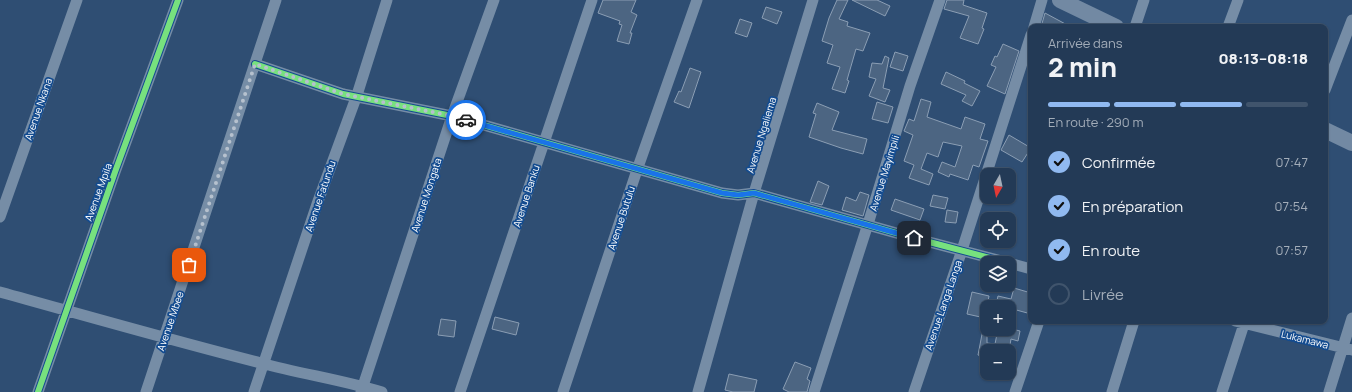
<!DOCTYPE html>
<html lang="fr">
<head>
<meta charset="utf-8">
<style>
	:root { --surface:#233a56; --page:#2f4560; --text:#f1f3f6; --muted:#a3adb9; --line:#40546c; --accent:#90b9f0 }
	body { margin:0; font-family:Manrope,sans-serif; background:var(--page); color:var(--text); height:100vh; display:flex; flex-direction:column; font-size:15px; white-space:nowrap }
	* { box-sizing:border-box; margin:0 }
	p { font-size:13px; color:var(--muted) }
	.icon { flex:none; width:22px; height:22px; fill:none; stroke:currentColor; stroke-width:2; stroke-linecap:round; stroke-linejoin:round }
	.map { position:relative; flex:1; overflow:hidden }
	.drawer { position:absolute; left:1028px; top:24px; width:300px; height:300px; display:flex; flex-direction:column; background:var(--surface); border-radius:8px; box-shadow:0 1px 3px #0004,0 0 0 1px var(--line) }
	.drawer>* { flex:none }
	.needle { width:26px; rotate:189deg }
	.controls { position:absolute; left:980px; top:168px; display:grid; gap:8px }
	.controls a { display:grid; place-items:center; width:36px; height:36px; border-radius:8px; background:var(--surface); box-shadow:0 1px 3px #0004,0 0 0 1px var(--line); font-size:20px }
	.pin { position:absolute; display:grid; place-items:center; width:34px; height:34px; color:#fff; margin:-17px; border-radius:8px; box-shadow:0 2px 6px #0006 }
	.courier { position:absolute; display:grid; place-items:center; width:40px; height:40px; margin:-20px; border:3px solid #1a73e8; border-radius:50%; background:#fff; color:#222; box-shadow:0 1px 5px #0007 }
	.summary em { font-style:normal; font-weight:800 }
	.summary div { display:flex; flex-direction:column-reverse }
	.summary { display:flex; align-items:center; justify-content:space-between; height:68px; padding:0 20px }
	h1 { font-size:26px; font-weight:800; line-height:30px }
	.bar { display:grid; grid-template-columns:repeat(4,1fr); gap:6px 4px; align-content:center; height:48px; padding:0 20px }
	.bar i { height:5px; border-radius:3px; background:var(--line) }
	.bar .active { background:var(--accent) }
	.bar p { grid-column:span 4 }
	ol { padding:0 20px; list-style:none }
	li { display:flex; align-items:center; gap:12px; height:44px }
	li p { margin-inline-start:auto }
	li .icon { padding:4px; border-radius:50%; background:var(--accent); color:#111; stroke-width:4 }
	li:last-child { color:var(--muted) }
	li i { width:22px; height:22px; border:2px solid var(--line); border-radius:50% }
	.map>svg:first-child { display:block }
</style>
</head>
<body>
<div class="map">
<svg width="1352" height="392" viewBox="0 0 1352 392">
	<rect width="100%" height="100%" fill="#2f4e73"/>
	<path fill="#4c6582" stroke="#8b9eb4" d="M603,0H636L631,12L637,15L630,33H632L629,44L617,41L622,25L619,24L620,21L598,13Z
		M837,0H848L839,19L848,22L847,26L870,33L863,51L856,49L847,80L849,81L845,93L832,89L840,67L827,63L833,45L822,41L829,18Z
		M852,0H877L890,6L885,16Z
		M947,0H964L963,5L987,13L982,28L984,29L978,44L960,38L969,16L944,9Z
		M766,7L782,12L777,24L762,18Z
		M1045,13L1071,27H1041Z
		M740,19L752,23L747,37L735,33Z
		M1003,44L1019,51L1005,94L987,86L996,67L991,65L995,56L997,57Z
		M895,52L908,56L903,71L890,67Z
		M885,56L889,58L883,88L890,90L885,102L869,96L876,79L869,77L872,63L882,64Z
		M690,68L701,72L689,108L674,102L679,91L681,92Z
		M946,72L965,81L964,83L980,91L972,106L962,101L966,95L941,84Z
		M921,99L931,102L927,117L961,129L965,117L985,124L980,139L988,141L979,167L973,165L968,180L950,174L949,177L938,172L942,162L955,167L962,146L943,142L938,157L927,153L921,169L933,174L929,185L909,178L914,165L904,161L913,135L904,131L909,119L914,121Z
		M877,102L893,107L888,123L872,119Z
		M817,103L839,112L832,130L867,139L863,154L841,148L809,137L816,114L813,113Z
		M1009,135L1031,148L1022,162L1001,150Z
		M818,181L829,186L822,205L810,202Z
		M860,192L869,195L863,216L842,210L846,197L856,201Z
		M933,195L948,198L945,209L930,206Z
		M895,199L924,209L920,220L891,210Z
		M947,210L958,212L956,223L945,222Z
		M1014,288L1031,293V314L1009,308V307L996,305L998,296L1011,299Z
		M972,292L989,296L985,318L967,314Z
		M495,317L519,323L516,335L492,329Z
		M441,319L456,321L454,337L438,335Z
		M983,329L987,330V343L995,344L998,329H1012L1020,331L1018,341L1011,339L1009,351H987V358L978,355Z
		M795,362L811,368L807,379L810,381L807,392H789L783,389Z
		M729,374L757,380L754,392H733L725,390Z"/>
	<g fill="none" stroke-linecap="round" stroke-linejoin="round">
		<path stroke="#768da6" stroke-width="11" d="M1034,27L1042,0
			M1135,27L1144,0
			M1228,27L1238,0
			M255,64L343,94L452,116L722,193L738,195L754,193L914,238L1009,263
			M1325,90L1352,20
			M0,217L77,0
			M1009,263L1031,269
			M0,292C87,316 174,341 261,363C301,374 342,380 382,392
			M1235,321L1352,350
			M38,392L115,172L178,0
			M146,392L276,0
			M254,392L317,204L357,95L387,0
			M361,392L452,116L494,0
			M460,392L592,0
			M563,392L637,170L697,0
			M698,392L754,193L813,0
			M814,392L868,224L910,86L940,0
			M914,392L962,250L1031,35
			M1015,392L1039,321
			M1112,392L1134,321
			M1222,392L1245,321
			M1329,392L1352,318"/>
		<path stroke="#7289a3" stroke-width="16" d="M1060,0L1116,27
			M1325,130L1352,143"/>
		<g stroke="#134b8f" stroke-width="8">
			<path id="cycleway" d="M255,64L343,94L452,116L722,193L738,195L754,193L914,238L1009,263
				M38,392L115,172L178,0"/>
		</g>
		<use href="#cycleway" stroke="#77e17e" stroke-width="6"/>
	</g>
	<g fill="none" stroke-linecap="round" stroke-linejoin="round">
		<path stroke="#b6c1ce" stroke-width="4" stroke-dasharray="0 7.2" d="M189,265L255,64L343,94L452,116L466,120"/>
		<path stroke="#1a73e8" stroke-width="5" d="M466,120L722,193L738,195L754,193L914,238"/>
	</g>
	<g text-anchor="middle" stroke-width="3.5" stroke-linejoin="round" paint-order="stroke">
		<g font-size="10" fill="#fff" stroke="#134b8f">
			<text transform="translate(38 109) rotate(-71)" y="4">Avenue Nkana</text>
			<text transform="translate(761 135) rotate(-73)" y="4">Avenue Ngaliema</text>
			<text transform="translate(884 173) rotate(-73)" y="4">Avenue Mayimpili</text>
			<text transform="translate(98 192) rotate(-70)" y="4">Avenue Mpila</text>
			<text transform="translate(426 195) rotate(-72)" y="4">Avenue Mongata</text>
			<text transform="translate(320 196) rotate(-71)" y="4">Avenue Fatundu</text>
			<text transform="translate(526 196) rotate(-72)" y="4">Avenue Banku</text>
			<text transform="translate(621 218) rotate(-72)" y="4">Avenue Butulu</text>
			<text transform="translate(943 305) rotate(-71)" y="4">Avenue Langa Langa</text>
			<text transform="translate(170 321) rotate(-71)" y="4">Avenue Mbee</text>
			<text transform="translate(1305 339) rotate(14)" y="4">Lukamawa</text>
		</g>
	</g>
</svg>
<div class="controls">
<a><svg class="needle" viewBox="-14 -14 28 28"><path d="M0-13l5 13h-10z" fill="#e53935"/><path d="M0 13l5-13h-10z" fill="#a3adb9"/></svg></a>
<a><svg class="icon" aria-label="locate" viewBox="0 0 24 24"><circle cx="12" cy="12" r="6"/><path d="M12 2v4M12 18v4M2 12h4M18 12h4"/></svg></a>
<a><svg class="icon" aria-label="layers" viewBox="0 0 24 24"><path d="M12 4l9 5-9 5-9-5zM3 14l9 5 9-5"/></svg></a>
<a>+</a>
<a>−</a>
</div>
<div class="pin" style="left:189px;top:265px;background:#ea580c"><svg class="icon" aria-label="bag" viewBox="0 0 24 24"><path d="M5 8h14l-1 12H6zM9 8a3 3 0 0 1 6 0"/></svg></div>
<div class="pin" style="left:914px;top:238px;background:#1f2937"><svg class="icon" aria-label="home" viewBox="0 0 24 24"><path d="M3 11l9-7 9 7M6 9v11h12V9"/></svg></div>
<div class="courier" style="left:466px;top:120px"><svg class="icon" aria-label="car" viewBox="0 0 24 24"><path d="M5 17H2v-5l4-1 3-4h7l3 4 3 1v5h-3M9 17h6M6 11h13"/><circle cx="7" cy="17" r="2"/><circle cx="17" cy="17" r="2"/></svg></div>
<section class="drawer">
<div class="summary"><div><h1>2 min</h1><p>Arrivée dans</p></div><em>08:13–08:18</em></div>
<div class="bar"><i class="active"></i><i class="active"></i><i class="active"></i><i></i><p>En route · 290 m</p></div>
<ol>
<li><svg class="icon" aria-label="check" viewBox="0 0 24 24"><path d="M5 12l5 5 9-10"/></svg>Confirmée<p>07:47</p></li>
<li><svg class="icon" aria-label="check" viewBox="0 0 24 24"><path d="M5 12l5 5 9-10"/></svg>En préparation<p>07:54</p></li>
<li><svg class="icon" aria-label="check" viewBox="0 0 24 24"><path d="M5 12l5 5 9-10"/></svg>En route<p>07:57</p></li>
<li><i></i>Livrée</li>
</ol>
</section>
</div>
</body>
</html>
